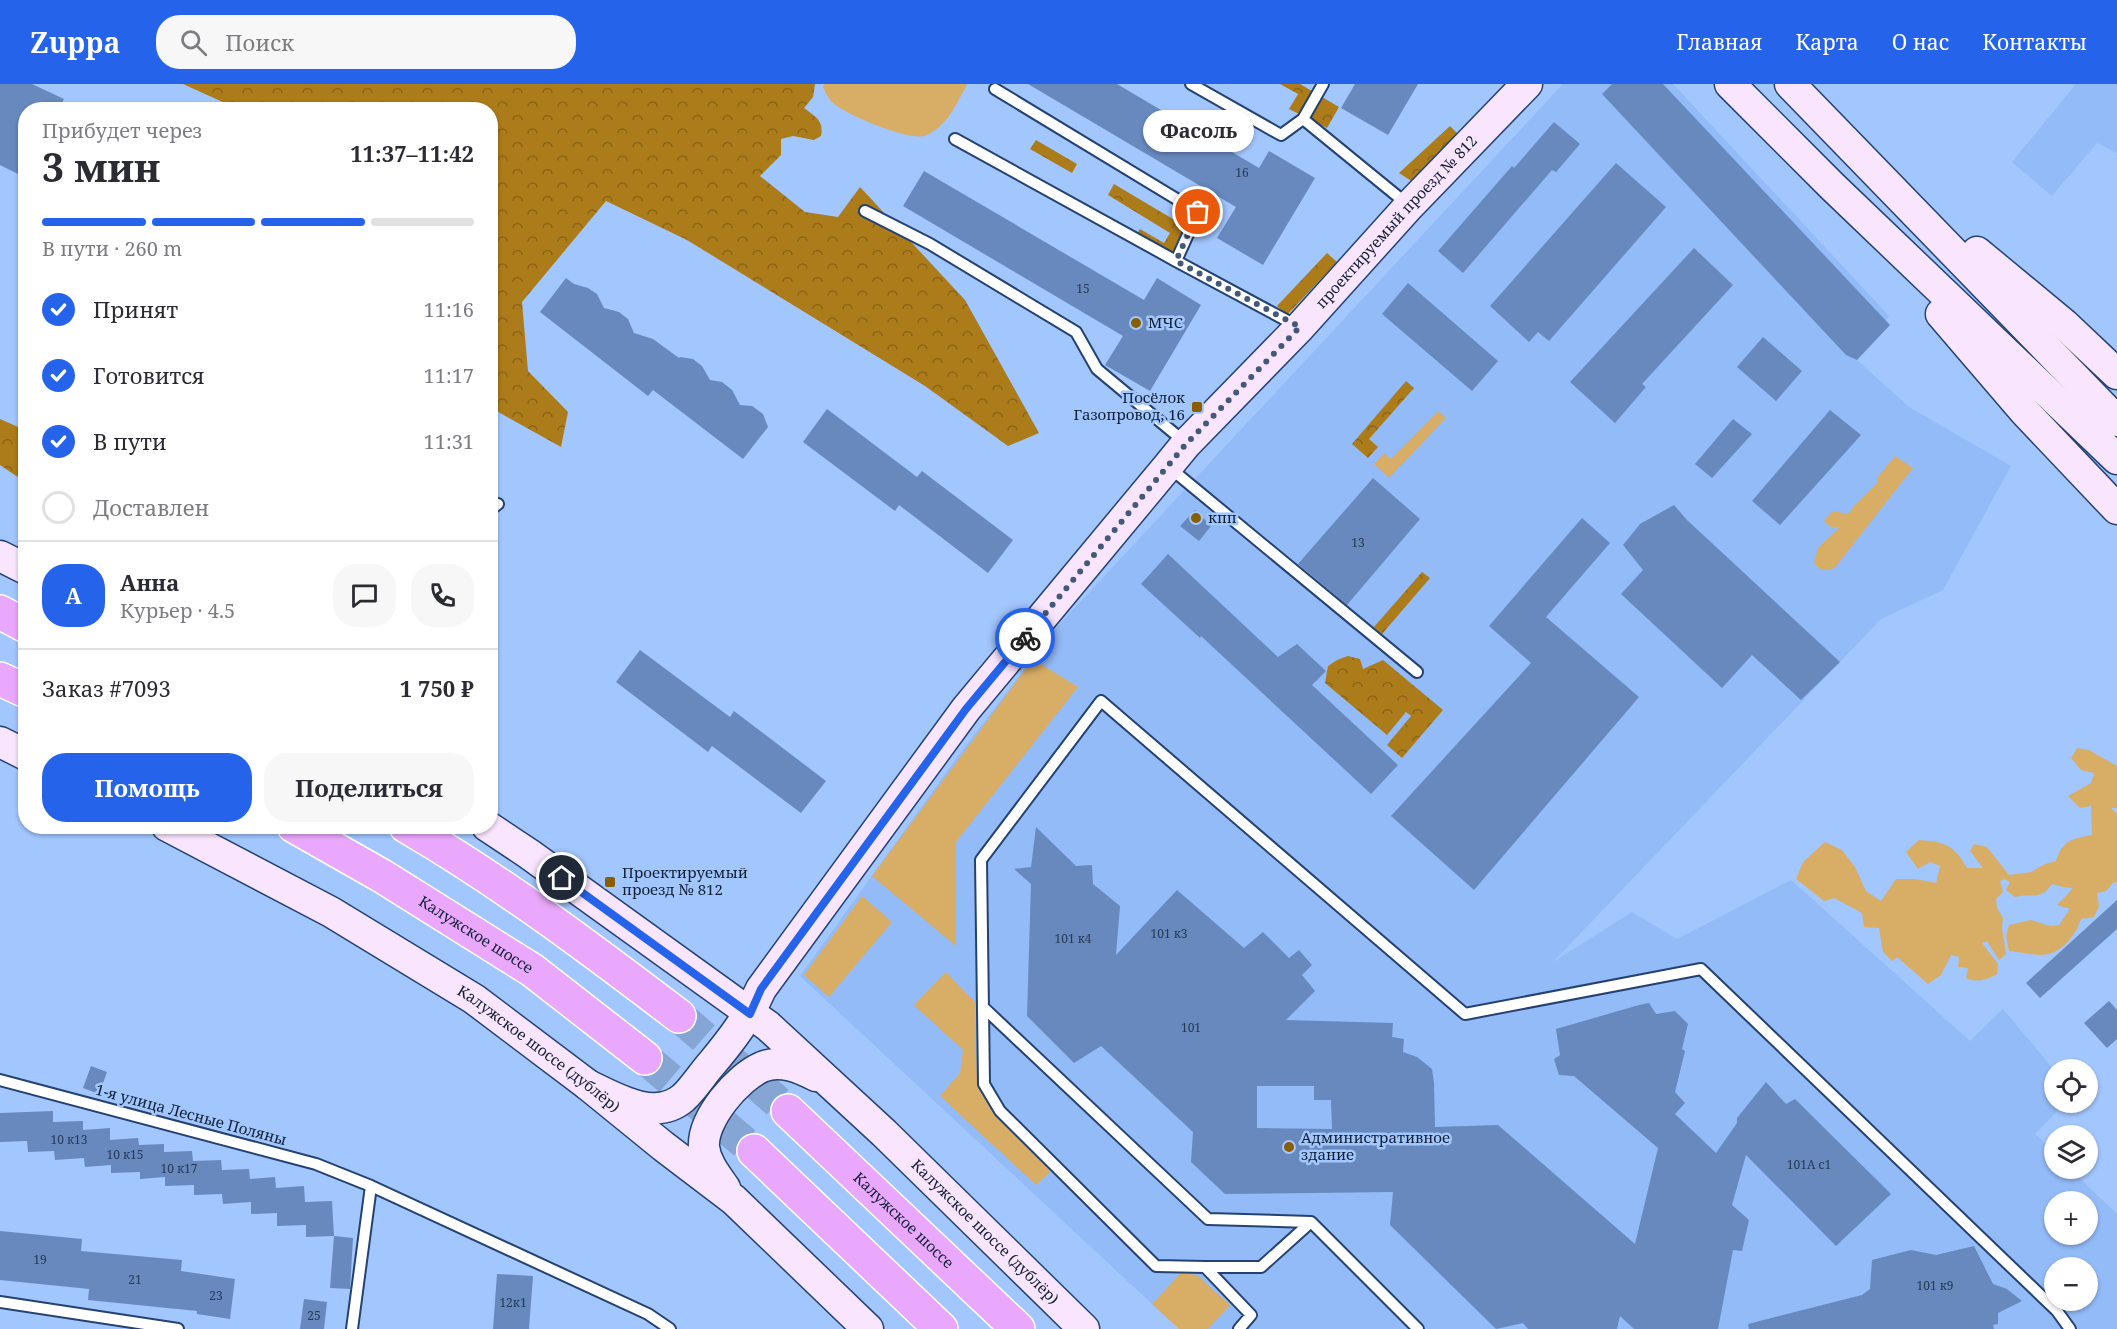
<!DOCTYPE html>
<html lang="ru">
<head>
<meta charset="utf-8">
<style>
	:root { --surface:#fff; --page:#f7f7f7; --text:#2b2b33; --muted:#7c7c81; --line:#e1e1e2; --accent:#2563eb }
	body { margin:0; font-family:"Noto Serif",serif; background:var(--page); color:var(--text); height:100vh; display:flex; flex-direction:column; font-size:22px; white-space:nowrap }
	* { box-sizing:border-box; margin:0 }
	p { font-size:20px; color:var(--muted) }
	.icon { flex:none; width:33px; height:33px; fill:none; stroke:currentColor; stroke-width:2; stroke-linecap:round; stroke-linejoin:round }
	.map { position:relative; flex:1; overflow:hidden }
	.details { position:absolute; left:18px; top:18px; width:480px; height:732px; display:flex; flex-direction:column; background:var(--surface); border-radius:24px; box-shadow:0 2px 4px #0004 }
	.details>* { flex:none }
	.tools { position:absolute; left:2044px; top:975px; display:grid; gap:12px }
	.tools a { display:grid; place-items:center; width:54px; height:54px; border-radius:50%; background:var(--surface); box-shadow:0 2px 4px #0004; font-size:30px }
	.pin { position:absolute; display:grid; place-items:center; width:51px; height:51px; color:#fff; margin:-26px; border:3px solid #fff; border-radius:50%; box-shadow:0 2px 6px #0007 }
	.courier { position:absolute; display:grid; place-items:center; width:60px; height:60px; margin:-30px; border:4px solid #2563eb; border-radius:50%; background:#fff; color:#222; box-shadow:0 2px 8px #0007 }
	.bubble { position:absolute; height:42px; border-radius:21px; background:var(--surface); box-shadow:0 2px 4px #0004; font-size:20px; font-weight:700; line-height:42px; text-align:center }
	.overview em { font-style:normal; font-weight:700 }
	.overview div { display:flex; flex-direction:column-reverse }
	.overview { display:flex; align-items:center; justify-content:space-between; height:102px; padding:0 24px }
	h1 { font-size:39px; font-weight:700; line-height:45px }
	.bar { display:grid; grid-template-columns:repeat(4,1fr); gap:9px 6px; align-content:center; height:72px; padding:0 24px }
	.bar i { height:8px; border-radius:4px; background:var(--line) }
	.bar .on { background:var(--accent) }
	.bar p { grid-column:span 4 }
	.line { display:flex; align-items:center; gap:15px; padding:0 24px; border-top:2px solid var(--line) }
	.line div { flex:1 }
	.round { display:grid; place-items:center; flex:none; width:63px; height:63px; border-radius:24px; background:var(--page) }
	ol { padding:0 24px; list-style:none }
	li { display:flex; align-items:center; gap:18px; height:66px }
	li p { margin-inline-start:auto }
	li .icon { padding:6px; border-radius:50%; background:var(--accent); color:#fff; stroke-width:4 }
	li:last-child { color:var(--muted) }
	li i { width:33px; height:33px; border:3px solid var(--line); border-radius:50% }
	.action { display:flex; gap:12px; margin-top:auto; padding:12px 24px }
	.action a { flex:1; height:69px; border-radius:24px; background:var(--accent); color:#fff; font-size:24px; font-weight:700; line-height:69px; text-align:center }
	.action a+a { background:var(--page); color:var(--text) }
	header { display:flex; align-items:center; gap:36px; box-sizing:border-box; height:84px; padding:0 30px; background:var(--accent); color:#fff }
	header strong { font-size:28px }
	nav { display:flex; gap:33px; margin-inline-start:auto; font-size:21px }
	.search { width:420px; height:54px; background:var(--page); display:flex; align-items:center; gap:15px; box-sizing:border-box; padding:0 21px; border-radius:24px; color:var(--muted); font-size:22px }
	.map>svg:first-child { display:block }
</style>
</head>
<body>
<header>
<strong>Zuppa</strong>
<div class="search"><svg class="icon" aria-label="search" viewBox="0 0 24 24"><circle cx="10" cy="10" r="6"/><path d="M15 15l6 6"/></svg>Поиск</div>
<nav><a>Главная</a><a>Карта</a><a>О нас</a><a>Контакты</a></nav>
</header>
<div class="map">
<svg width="2117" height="1245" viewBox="0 0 2117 1245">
	<defs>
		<pattern id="forest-crowns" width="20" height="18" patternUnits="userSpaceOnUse" patternTransform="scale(1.5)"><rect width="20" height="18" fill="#ac7b1a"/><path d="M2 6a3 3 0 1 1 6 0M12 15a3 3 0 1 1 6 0" fill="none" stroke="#8b6418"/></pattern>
	</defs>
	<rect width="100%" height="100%" fill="#a2c6fe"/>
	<path fill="#93bbf8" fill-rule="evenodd" d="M1563,0H1673L1889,232L1857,276L1909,323L2011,382L1943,506L1881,535L1553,878L1632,828L1677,855L1791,796L1970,957L2003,925L2055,987V1018L2065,1019L2035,1050L2055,1069V1084L2070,1085L2117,1130V1245H1179L800,892L958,672L1056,544ZM2055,1118H2088V1150H2055ZM2055,1184H2088V1216H2055Z
		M2076,0H2117V69L2097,59L2052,112L2012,78Z"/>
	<path fill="#d8ad66" d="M824,0H966L967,1C956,20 948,41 927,51C912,59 847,31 833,19C828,15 826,9 823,3Z
		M1438,327L1446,334L1389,394L1374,380L1384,369L1391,375Z
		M1895,372L1913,384L1837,481L1831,486H1821L1814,479L1818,464L1840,443H1831L1824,437L1833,427L1848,430C1856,418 1867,410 1877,399V394Z
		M1033,575L1078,603L956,758V862L872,792Z
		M2077,664L2089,666L2117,682V724H2111L2117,730V799L2114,798L2106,807L2097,809L2099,822L2094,833L2081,835C2076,851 2061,870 2043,871C2032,871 2020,868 2009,867L2006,852L2009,841L2031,836L2050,842L2059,841L2070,825L2057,821L2073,804L2063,803L2052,800C2039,818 2033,808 2015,813L2006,806L2010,798L2004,795L2000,797L2003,808L1996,815L1997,824L2003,834L2002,844L2006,870L1999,876L1987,857L1982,859L1998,880L1997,890C1986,896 1978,899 1966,894L1968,884L1958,883L1959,873L1951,871L1941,891L1928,900L1897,873L1892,877L1883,868L1879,844L1864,843L1862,829L1834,814L1824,817L1796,795L1803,778L1825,758L1842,766L1855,783L1866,807L1881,817L1896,795H1915L1936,799L1940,782L1930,778L1918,785L1906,768L1919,756C1946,758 1954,761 1967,784H1983L1970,767L1974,760L1987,763L2009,791L2031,788L2045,780L2056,777C2063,756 2071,755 2092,751L2091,722L2080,724L2068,712L2091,699L2094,689L2081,686L2071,674Z
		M862,812L892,838L829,913L804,891Z
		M946,888L975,918L977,1000L994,1029L1052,1086L1036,1101L940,1012L960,989L963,966L914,921Z
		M1181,1189L1197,1191L1230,1221L1208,1245H1179L1152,1220Z"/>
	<path fill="url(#forest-crowns)" d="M183,0H815L813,13L804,24C816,33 824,37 821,52L814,56L793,52L781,55V71L760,92L805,128L838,133L860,103L965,216L1039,349L1008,362L925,302L687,156L606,117L522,218L528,287L568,328L561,363L491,324L490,26L238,25Z
		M1280,0H1300L1339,23L1327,44L1289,25L1298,10Z
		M1450,42L1459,51L1416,100L1399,89Z
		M1036,56L1077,80L1072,89L1030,65Z
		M1114,100L1188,144L1172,172L1136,151L1140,145L1164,159L1170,149L1108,111Z
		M1327,169L1337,178L1287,231L1277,222Z
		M1406,297L1414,304L1369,355L1378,363L1368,374L1352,360Z
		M0,335L25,346V398L0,381Z
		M1422,488L1430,494L1382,550L1374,543Z
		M1348,572L1360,575L1363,585L1383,576L1443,626L1402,674L1387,661L1411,632L1406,628L1387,651L1325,599L1328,582L1337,576Z"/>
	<path fill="#6789be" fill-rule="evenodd" d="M0,0H32L64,15L59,26H26V94L0,81Z
		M1028,0H1117L1259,84L1269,67L1315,94L1263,181L1217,154L1236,123Z
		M1355,0H1418L1388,51L1341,24Z
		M1612,0H1663L1890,241L1857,276L1846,271L1602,10Z
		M1554,38L1580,60L1556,88L1552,86L1463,189L1438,167L1512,82L1514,84Z
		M1616,79L1666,123L1549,257L1538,248L1529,258L1490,222Z
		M924,87L1144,216L1157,194L1201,221L1150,307L1105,281L1123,252L903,122Z
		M1694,164L1733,201L1642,300L1646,303L1615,339L1570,298Z
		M566,194L574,200L588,204L597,210L604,224L619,228L628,235L634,249L653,255L679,274L680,273L693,275L702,282L710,296L722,298L732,306L740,321L752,322L763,330L768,343L743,375L653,306L648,312L540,228Z
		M1408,199L1498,277L1472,307L1382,230Z
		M1763,253L1802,287L1776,317L1737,283Z
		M827,325L917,393L922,387L1013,456L988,489L899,421L895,427L803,358Z
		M1830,326L1861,351L1780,441L1752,417Z
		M1733,335L1752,350L1712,394L1695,380Z
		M1373,394L1420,435L1347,521L1298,480Z
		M1674,421L1687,436L1840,578L1801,616L1752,571L1722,604L1621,510L1643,486L1623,461L1640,440Z
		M1195,426L1211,442L1199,457L1180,442Z
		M1582,434L1610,459L1546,533L1639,613L1474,806L1391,732L1531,579L1489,542Z
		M1168,470L1278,573L1297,560L1326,587L1312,601L1398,681L1371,710L1201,552L1200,554L1141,500Z
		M640,566L730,633L734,627L826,697L801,729L712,662L708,668L616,598Z
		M1036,743L1076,782L1092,781L1093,800L1120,822L1116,871L1177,806L1244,864L1263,848L1289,874L1299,866L1312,881L1302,891L1315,907L1286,936L1393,939L1392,953L1404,955L1403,968L1417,973L1432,985L1434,999L1435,1043L1498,1041L1635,1160L1658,1064L1574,992L1559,991L1554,975L1560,971L1556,945L1639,921L1649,919L1656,930L1675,927L1688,940L1682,965L1685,967L1675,1008L1685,1019L1675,1030L1716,1069L1737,1039V1034L1766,998L1786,1020L1795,1015L1891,1110L1836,1162L1746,1071L1732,1121L1749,1136L1742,1167L1733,1166L1718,1245H1634L1620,1232L1617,1245H1528L1523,1239L1496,1245L1390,1141L1393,1108L1225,1110L1191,1078L1193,1048L1101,962L1074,979L1027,932L1031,800L1014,785L1031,783ZM1257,1002H1314V1016H1331L1332,1045L1257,1044Z
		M2117,816V845L2040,914L2026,899Z
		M2109,917L2117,926V955L2107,964L2084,939Z
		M91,982L107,988L99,1010L83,1004Z
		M53,1027V1038L83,1037V1046L110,1044V1056L138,1054L139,1061L164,1060V1068L192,1067L193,1077L221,1076L222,1086L249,1085L250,1095L275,1093L276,1104L304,1102L305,1118L332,1117L334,1152L306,1153V1141L277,1142V1129L251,1130V1118L223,1120L222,1110L194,1111V1101L165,1102V1093L140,1095V1088L111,1089V1081L85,1083L84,1074L55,1076L54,1067L28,1068L27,1057L0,1058V1029Z
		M0,1147L82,1155L81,1167L182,1176L181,1187L235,1195L230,1235L197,1230V1227L88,1216L89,1205L0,1196Z
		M334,1152L353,1154L350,1205L330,1204Z
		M1974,1162L1993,1200L2007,1205L2022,1217L1998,1229V1240L1993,1241L1994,1245H1749L1748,1240L1862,1211L1870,1205L1872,1176L1911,1166L1936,1171Z
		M497,1190L533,1192L529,1245H493Z
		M304,1215L327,1218L324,1245H300Z"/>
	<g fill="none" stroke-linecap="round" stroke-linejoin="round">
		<path stroke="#85a5d5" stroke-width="33" stroke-dasharray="33 16" stroke-linecap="butt" d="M679,932L788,1027
			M645,974L754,1067"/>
		<g stroke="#244271" stroke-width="14">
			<path id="lane" d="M1191,0L1281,51L1303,35L1407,120
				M995,5L1198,128L1176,177L1297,242
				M1303,35L1323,0
				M955,55L1176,177
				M865,127L930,160L1076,248L1097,285L1186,359
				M1170,384L1417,588
				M490,426L498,420
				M984,924L1208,1135L1311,1138L1418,1245
				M0,996L316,1080L371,1102L648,1230L670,1245
				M1205,1183H1261L1311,1138
				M0,1218L178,1245
				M352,1245L371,1102
				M1239,1245L1251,1231L1205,1183L1156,1182L1000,1027L984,1000L981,776L1101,617L1465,930L1701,885L2057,1227L2070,1245"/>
		</g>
		<g stroke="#244271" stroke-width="33">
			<g id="secondary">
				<path d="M1730,0L1832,102L2117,375"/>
				<path d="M1790,0L2117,337"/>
				<path d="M1977,168L2064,240L2117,290"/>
				<path d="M1941,230L2025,328L2117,425"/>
				<path d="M0,472L26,485"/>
				<path d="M0,658L26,671"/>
				<path id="s1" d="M167,742L331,828L474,915L588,1001L663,1062L734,1116L868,1245"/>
				<path id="s2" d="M487,742L529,770L768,942L884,1049L1084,1245"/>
				<path id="s3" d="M588,1001C615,1014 655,1038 683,1014C694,1004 703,989 713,978C733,954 748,934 761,905L966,625L1168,382L1186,360L1300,243L1409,122L1527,0"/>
				<path d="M725,1104C716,1091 706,1079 704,1063C702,1035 738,993 762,983C780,975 800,984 816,992"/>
			</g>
		</g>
		<g stroke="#fff" stroke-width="36">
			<g id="highway">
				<path d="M0,528L26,542"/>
				<path d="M0,595L26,607"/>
				<path id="s4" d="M294,742L382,792L532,886L645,974"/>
				<path d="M406,742C502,798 591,865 679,932"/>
				<path id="s5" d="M788,1027L1018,1245"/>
				<path d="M754,1067L941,1245"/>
			</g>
		</g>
		<use href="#lane" stroke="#fff" stroke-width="10"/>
		<use href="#secondary" stroke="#f9e5fe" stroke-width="30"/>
		<use href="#highway" stroke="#eaa8fc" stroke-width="33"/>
	</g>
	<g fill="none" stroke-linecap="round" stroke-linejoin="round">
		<path stroke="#44597a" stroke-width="6" stroke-dasharray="0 10.8" d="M1025,554L1186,360L1300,243L1176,177L1198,128"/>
		<path stroke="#2563eb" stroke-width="8" d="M562,794L750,930L761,905L966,625L1025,554"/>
	</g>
	<g fill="#885e00" stroke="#a2c6fe" stroke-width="2">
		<circle cx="1136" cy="239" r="6"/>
		<rect x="1191" y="317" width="12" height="12" rx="3"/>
		<circle cx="1196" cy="434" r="6"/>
		<rect x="604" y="792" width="12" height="12" rx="3"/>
		<circle cx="1289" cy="1063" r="6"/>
	</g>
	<g text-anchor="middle" stroke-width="5" stroke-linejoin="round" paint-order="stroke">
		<g font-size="12" fill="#263a56">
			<text x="1242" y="93">16</text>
			<text x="1083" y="209">15</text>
			<text x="1358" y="463">13</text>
			<text x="1169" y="854">101 к3</text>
			<text x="1073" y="859">101 к4</text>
			<text x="1191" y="948">101</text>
			<text x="69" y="1060">10 к13</text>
			<text x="125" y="1075">10 к15</text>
			<text x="1809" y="1085">101А с1</text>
			<text x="179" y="1089">10 к17</text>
			<text x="40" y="1180">19</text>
			<text x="135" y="1200">21</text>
			<text x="1935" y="1206">101 к9</text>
			<text x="216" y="1216">23</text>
			<text x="513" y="1223">12к1</text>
			<text x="314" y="1236">25</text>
		</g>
		<g font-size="15" fill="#111f33" stroke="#a2c6fe">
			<text dy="5" stroke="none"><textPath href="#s3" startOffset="1234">проектируемый проезд № 812</textPath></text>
			<text dy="5" stroke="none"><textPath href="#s4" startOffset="212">Калужское шоссе</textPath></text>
			<text dy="5" stroke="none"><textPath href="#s1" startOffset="434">Калужское шоссе (дублёр)</textPath></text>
			<text transform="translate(191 1031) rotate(15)" y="5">1-я улица Лесные Поляны</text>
			<text dy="5" stroke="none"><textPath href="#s5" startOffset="159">Калужское шоссе</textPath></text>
			<text dy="5" stroke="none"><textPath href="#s2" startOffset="644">Калужское шоссе (дублёр)</textPath></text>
		</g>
		<g font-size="15" fill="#111f33" stroke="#a2c6fe" text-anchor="start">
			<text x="1148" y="244">МЧС</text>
			<text x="1185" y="319" text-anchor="end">Посёлок<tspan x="1185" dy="17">Газопровод, 16</tspan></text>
			<text x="1208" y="439">кпп</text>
			<text x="622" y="794">Проектируемый<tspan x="622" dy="17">проезд № 812</tspan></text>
			<text x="1301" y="1059">Административное<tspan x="1301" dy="17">здание</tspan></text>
		</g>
	</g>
</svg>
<div class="tools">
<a><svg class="icon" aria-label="locate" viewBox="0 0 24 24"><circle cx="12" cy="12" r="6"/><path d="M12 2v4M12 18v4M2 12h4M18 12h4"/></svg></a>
<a><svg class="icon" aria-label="layers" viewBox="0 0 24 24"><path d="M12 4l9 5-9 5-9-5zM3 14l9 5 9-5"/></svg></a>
<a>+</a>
<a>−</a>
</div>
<div class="pin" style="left:1198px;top:128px;background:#ea580c"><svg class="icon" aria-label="bag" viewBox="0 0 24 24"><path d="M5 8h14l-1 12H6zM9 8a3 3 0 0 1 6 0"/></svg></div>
<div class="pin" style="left:562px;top:794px;background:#1f2937"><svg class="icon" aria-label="home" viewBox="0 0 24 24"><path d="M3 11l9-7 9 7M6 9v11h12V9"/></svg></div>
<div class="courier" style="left:1025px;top:554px"><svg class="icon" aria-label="bike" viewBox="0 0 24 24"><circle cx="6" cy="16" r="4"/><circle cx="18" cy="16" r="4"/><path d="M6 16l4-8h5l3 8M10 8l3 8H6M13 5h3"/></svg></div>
<div class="bubble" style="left:1143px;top:26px;width:111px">Фасоль</div>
<section class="details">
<div class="overview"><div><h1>3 мин</h1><p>Прибудет через</p></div><em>11:37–11:42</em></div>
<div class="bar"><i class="on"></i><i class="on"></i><i class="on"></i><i></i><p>В пути · 260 m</p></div>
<ol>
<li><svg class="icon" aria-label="check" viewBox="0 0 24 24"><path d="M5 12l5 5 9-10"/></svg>Принят<p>11:16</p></li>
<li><svg class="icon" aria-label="check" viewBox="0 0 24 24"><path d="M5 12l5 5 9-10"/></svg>Готовится<p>11:17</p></li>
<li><svg class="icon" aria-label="check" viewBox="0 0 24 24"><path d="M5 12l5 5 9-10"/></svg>В пути<p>11:31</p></li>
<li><i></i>Доставлен</li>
</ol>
<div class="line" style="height:108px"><b class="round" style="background:var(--accent);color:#fff">А</b><div><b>Анна</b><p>Курьер · 4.5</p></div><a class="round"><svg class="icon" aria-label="chat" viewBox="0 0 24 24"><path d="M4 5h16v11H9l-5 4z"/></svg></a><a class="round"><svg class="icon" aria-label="phone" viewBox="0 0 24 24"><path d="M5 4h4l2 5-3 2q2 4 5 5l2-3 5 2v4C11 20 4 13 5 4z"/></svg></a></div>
<div class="line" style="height:78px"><div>Заказ #7093</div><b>1 750 ₽</b></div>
<div class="action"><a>Помощь</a><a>Поделиться</a></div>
</section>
</div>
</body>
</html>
